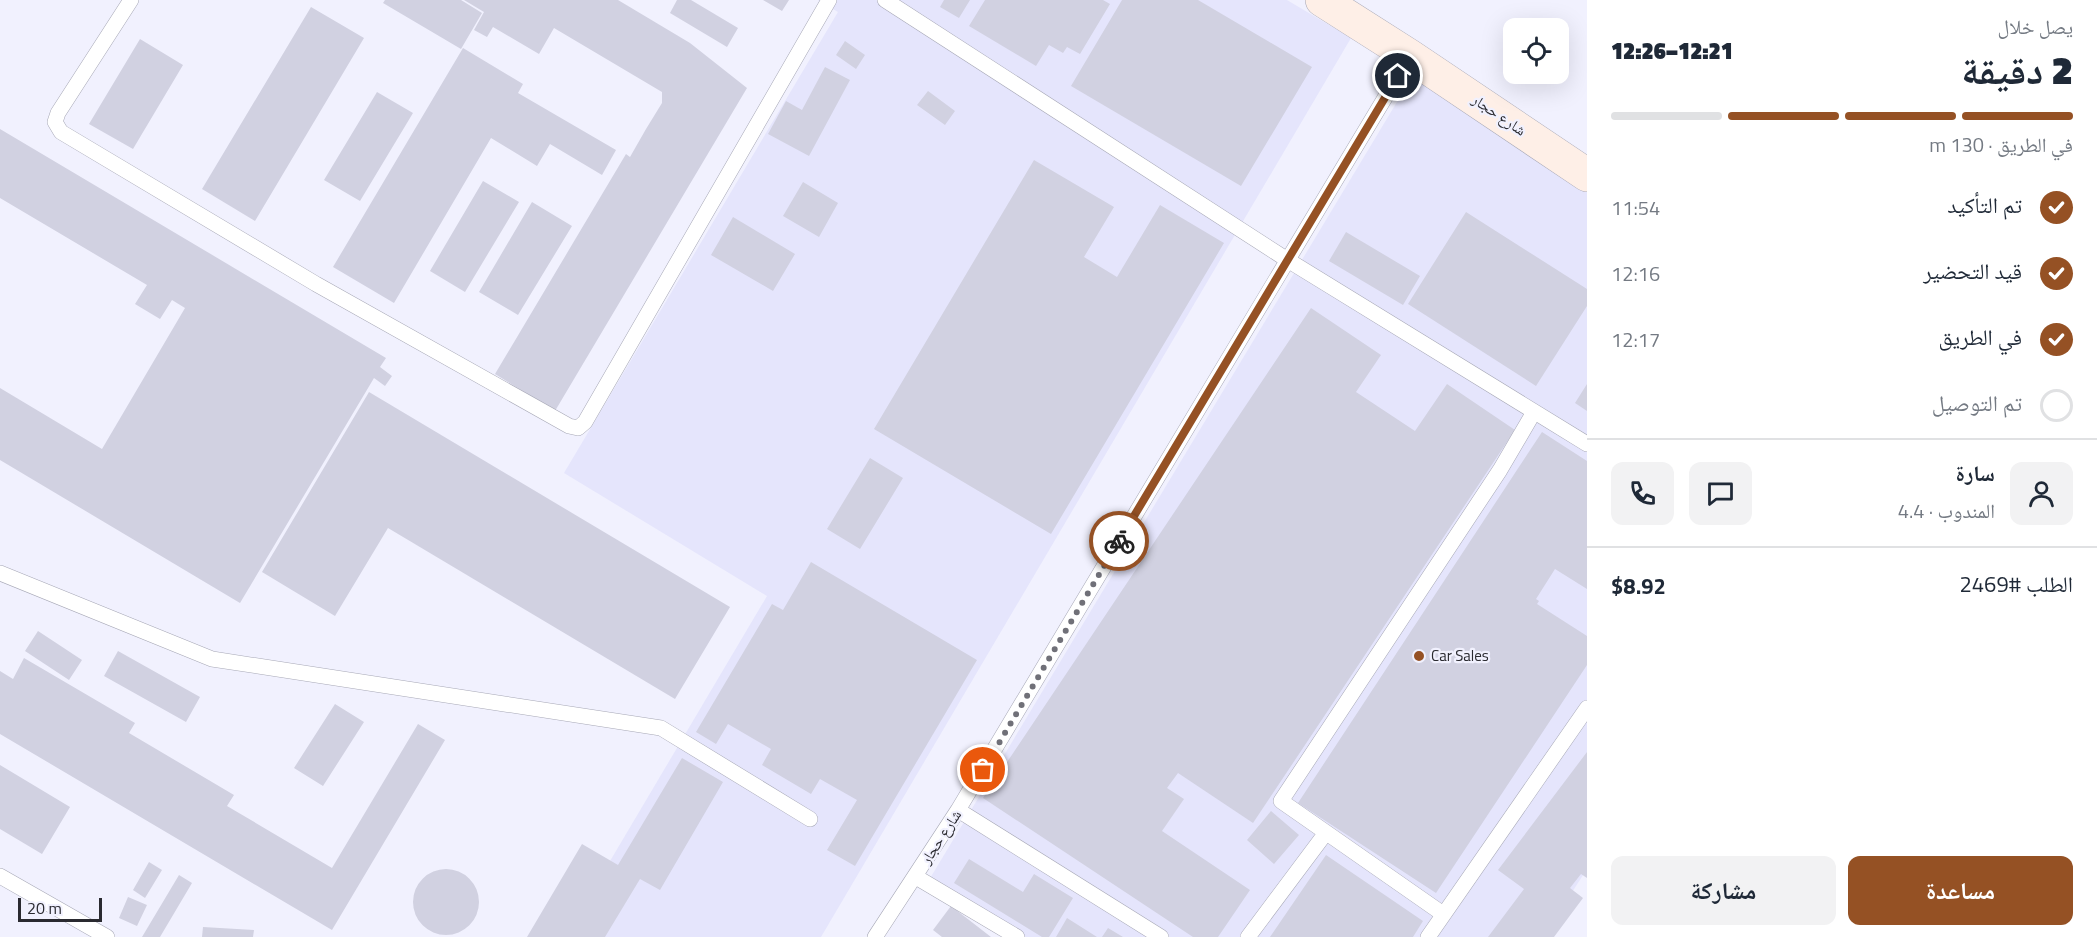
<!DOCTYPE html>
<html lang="ar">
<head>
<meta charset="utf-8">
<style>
	:root { --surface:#fff; --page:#f2f2f3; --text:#1f2937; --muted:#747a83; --line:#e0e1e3; --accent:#955124 }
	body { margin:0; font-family:"Titillium Web","Noto Naskh Arabic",sans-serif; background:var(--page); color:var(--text); direction:rtl; height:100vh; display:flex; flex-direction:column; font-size:22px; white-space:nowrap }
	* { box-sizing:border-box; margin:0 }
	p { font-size:20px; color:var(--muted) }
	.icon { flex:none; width:33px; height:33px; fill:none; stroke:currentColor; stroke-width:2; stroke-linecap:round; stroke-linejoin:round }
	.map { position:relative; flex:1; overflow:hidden; direction:ltr }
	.panel { display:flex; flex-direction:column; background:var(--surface); width:510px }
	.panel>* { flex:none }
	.buttons { position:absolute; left:1503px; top:18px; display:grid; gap:12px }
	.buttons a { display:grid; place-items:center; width:66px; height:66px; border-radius:12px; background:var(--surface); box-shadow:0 6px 24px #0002; font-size:30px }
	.scale { position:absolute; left:18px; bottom:15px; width:84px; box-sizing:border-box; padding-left:6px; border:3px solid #2a2a30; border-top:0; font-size:16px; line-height:21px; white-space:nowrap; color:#2a2a30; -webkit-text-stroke:4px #f1f1fe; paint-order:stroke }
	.pin { position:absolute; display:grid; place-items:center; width:51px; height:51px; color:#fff; margin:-26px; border:3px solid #fff; border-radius:50%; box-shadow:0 2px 6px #0007 }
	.courier { position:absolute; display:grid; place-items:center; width:60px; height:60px; margin:-30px; border:4px solid #955124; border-radius:50%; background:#fff; color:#222; box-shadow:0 2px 8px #0007 }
	.headline em { font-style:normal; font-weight:800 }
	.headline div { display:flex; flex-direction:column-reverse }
	.headline { display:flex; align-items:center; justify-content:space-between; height:102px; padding:0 24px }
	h1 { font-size:39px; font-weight:800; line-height:45px }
	.bar { display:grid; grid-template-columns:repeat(4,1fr); gap:9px 6px; align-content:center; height:72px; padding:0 24px }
	.bar i { height:8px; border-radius:4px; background:var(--line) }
	.bar .selected { background:var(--accent) }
	.bar p { grid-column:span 4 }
	.line { display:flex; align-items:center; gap:15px; padding:0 24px; border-top:2px solid var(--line) }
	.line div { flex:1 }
	.round { display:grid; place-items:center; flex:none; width:63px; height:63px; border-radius:12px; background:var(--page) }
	ol { padding:0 24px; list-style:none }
	li { display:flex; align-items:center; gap:18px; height:66px }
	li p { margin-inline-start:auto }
	li .icon { padding:6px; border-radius:50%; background:var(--accent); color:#fff; stroke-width:4 }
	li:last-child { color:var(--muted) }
	li i { width:33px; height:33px; border:3px solid var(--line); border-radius:50% }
	.button { display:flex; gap:12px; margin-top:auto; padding:12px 24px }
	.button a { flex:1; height:69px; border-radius:12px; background:var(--accent); color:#fff; font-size:24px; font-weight:800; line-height:69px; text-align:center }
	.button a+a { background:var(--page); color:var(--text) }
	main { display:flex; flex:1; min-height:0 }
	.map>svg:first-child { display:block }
</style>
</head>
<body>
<main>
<section class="panel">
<div class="headline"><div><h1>2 دقيقة</h1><p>يصل خلال</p></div><em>12:21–12:26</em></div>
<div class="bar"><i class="selected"></i><i class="selected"></i><i class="selected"></i><i></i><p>في الطريق · 130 m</p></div>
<ol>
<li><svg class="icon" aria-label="check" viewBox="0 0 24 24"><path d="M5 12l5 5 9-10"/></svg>تم التأكيد<p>11:54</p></li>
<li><svg class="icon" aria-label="check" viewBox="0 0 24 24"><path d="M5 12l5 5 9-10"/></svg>قيد التحضير<p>12:16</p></li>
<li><svg class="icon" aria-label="check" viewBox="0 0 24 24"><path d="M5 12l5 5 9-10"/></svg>في الطريق<p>12:17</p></li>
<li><i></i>تم التوصيل</li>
</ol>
<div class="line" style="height:108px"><a class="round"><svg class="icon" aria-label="person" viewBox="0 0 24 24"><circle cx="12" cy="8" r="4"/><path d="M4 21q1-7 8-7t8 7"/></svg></a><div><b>سارة</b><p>المندوب · 4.4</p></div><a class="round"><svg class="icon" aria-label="chat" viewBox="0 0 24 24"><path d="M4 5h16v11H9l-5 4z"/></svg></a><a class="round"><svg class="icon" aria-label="phone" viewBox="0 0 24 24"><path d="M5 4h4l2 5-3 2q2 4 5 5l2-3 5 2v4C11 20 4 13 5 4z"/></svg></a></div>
<div class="line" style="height:78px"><div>الطلب #2469</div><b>$8.92</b></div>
<div class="button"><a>مساعدة</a><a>مشاركة</a></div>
</section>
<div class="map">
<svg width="1587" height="937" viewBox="0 0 1587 937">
	<rect width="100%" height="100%" fill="#f1f1fe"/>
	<path fill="#e5e5fc" d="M818,0H1287L1351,38L821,937H565L767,596L564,473L838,12Z
		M1421,62L1587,163V869L1543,937H1019L929,880Z"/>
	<path fill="#d1d1e1" d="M385,0H461L482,13L461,49L383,3Z
		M464,0H618L690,43L747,88L555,411L495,374L626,154L630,157L646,129L662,103V92L554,28L539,54L493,27L487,37L474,30L484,12Z
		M677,0H691L738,28L727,47L670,13Z
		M763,0H789L782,11Z
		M944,0H970L959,18L940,7Z
		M985,0H1103L1110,4L1080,54L1067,47L1063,53L1049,45L1036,66L969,26Z
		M1122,0H1198L1312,67L1241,186L1071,86Z
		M311,7L364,38L255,221L202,189Z
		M140,39L183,65L133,149L89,124Z
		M845,41L865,55L856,69L836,55Z
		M463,48L523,84L518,93L616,150L602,175L550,144L537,166L491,138L394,303L333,267Z
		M825,67L850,80L809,156L768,134L786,101L802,110Z
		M928,91L955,111L945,125L917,105Z
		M377,92L413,113L360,201L324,180Z
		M0,129L386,358L380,367L392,376L385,386L374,378L240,603L0,460V388L102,449L185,308L172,300L160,319L135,304L147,285L0,198Z
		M1034,160L1114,207L1084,257L1117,277L1160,205L1224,243L1051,534L874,429Z
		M483,181L519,202L465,292L430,271Z
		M803,182L838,203L819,237L783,216Z
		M532,202L572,226L518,315L479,292Z
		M1466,212L1587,289V306L1536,386L1408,304Z
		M733,217L795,254L773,291L711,255Z
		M1346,232L1420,276L1403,305L1329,261Z
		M1311,308L1381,355L1356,392L1415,431L1447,384L1515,430L1253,823L1178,773L1167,788L1184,799L1162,831L1250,890L1218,937H1193L983,798Z
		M1587,384V411L1575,403Z
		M369,392L730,607L675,699L388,528L335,616L262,572Z
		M1542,432L1587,461V589L1555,569L1536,599L1539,601L1537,604L1587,636V665L1436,893L1298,803Z
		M870,458L903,478L860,549L827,529Z
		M811,562L977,660L855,866L827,850L857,800L820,779L811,794L762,765L771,749L728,724L716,744L696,732L772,604L783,610Z
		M38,631L82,660L69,680L25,651Z
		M118,651L200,697L186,722L104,676Z
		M24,658L135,723L129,733L234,795L227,806L332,868L418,724L445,740L332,930L0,734V671L13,679Z
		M335,704L364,722L323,786L294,768Z
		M1587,752V878L1581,874L1570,888L1583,898L1554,937H1488L1524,889L1498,870Z
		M682,758L723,782L660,890L640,879L605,937H527L582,844L618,865Z
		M0,765L70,807L42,854L0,829Z
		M1271,811L1299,835L1274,864L1247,840Z
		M1326,855L1423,921L1413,937H1270Z
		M969,859L1023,892L1034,874L1073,898L1049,937H1042L954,883Z
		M149,862L162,870L145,898L133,890Z
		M413 902a33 33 0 1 1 66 0a33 33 0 1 1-66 0Z
		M179,875L192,883L160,937H142Z
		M128,897L147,905L137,926L119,918Z
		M951,906L991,937H942L933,930Z
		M1067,918L1097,937H1056Z
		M203,927L254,930L253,937H202Z
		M1108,928L1123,937H1102Z"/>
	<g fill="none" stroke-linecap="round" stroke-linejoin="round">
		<g stroke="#a7a8b6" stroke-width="16">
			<path id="lane" d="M131,0L58,113L55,122L61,132L316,284L569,426L578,428L585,422L829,0
				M885,0L1286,259L1587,444
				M0,573L212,659L661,728L810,819
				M958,810L1161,937
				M0,876L107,937
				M916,877L1017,937
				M1443,914L1281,801L1500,470L1534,412
				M875,937L958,810L1410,56
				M1248,937L1325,834
				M1428,937L1587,708"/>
		</g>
		<g stroke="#a7a8b6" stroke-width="34">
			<path id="secondary" d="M1322,0L1410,56L1587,175"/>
		</g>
		<use href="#lane" stroke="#fff" stroke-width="15"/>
		<use href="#secondary" stroke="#feefe7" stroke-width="33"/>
	</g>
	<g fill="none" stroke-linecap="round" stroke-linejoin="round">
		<path stroke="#707078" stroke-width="6" stroke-dasharray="0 10.8" d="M983,770L1119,541"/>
		<path stroke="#955124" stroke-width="8" d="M1119,541L1398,76"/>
	</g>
	<circle fill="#955124" stroke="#f1f1fe" stroke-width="2" cx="1419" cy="656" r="6"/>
	<g text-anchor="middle" stroke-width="4.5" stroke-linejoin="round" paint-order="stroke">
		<g font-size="15" fill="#2a2a30" stroke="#f1f1fe">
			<text transform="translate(1499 115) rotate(34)" y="5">شارع حجار</text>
			<text transform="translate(941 837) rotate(-57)" y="5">شارع حجار</text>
		</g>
		<g font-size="15" fill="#2a2a30" stroke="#f1f1fe" text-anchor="start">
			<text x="1431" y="661">Car Sales</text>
		</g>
	</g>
</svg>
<div class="buttons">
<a><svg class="icon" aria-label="locate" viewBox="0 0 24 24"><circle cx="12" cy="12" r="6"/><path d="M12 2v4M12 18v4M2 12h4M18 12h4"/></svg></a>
</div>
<div class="scale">20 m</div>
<div class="pin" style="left:983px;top:770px;background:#ea580c"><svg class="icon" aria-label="bag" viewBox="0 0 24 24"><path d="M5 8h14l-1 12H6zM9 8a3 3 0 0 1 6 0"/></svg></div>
<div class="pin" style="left:1398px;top:76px;background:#1f2937"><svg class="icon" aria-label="home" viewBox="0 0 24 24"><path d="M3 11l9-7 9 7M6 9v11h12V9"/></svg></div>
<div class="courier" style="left:1119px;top:541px"><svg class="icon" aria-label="bike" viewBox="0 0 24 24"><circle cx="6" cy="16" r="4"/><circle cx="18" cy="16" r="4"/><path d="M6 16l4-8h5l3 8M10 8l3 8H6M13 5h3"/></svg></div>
</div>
</main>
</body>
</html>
